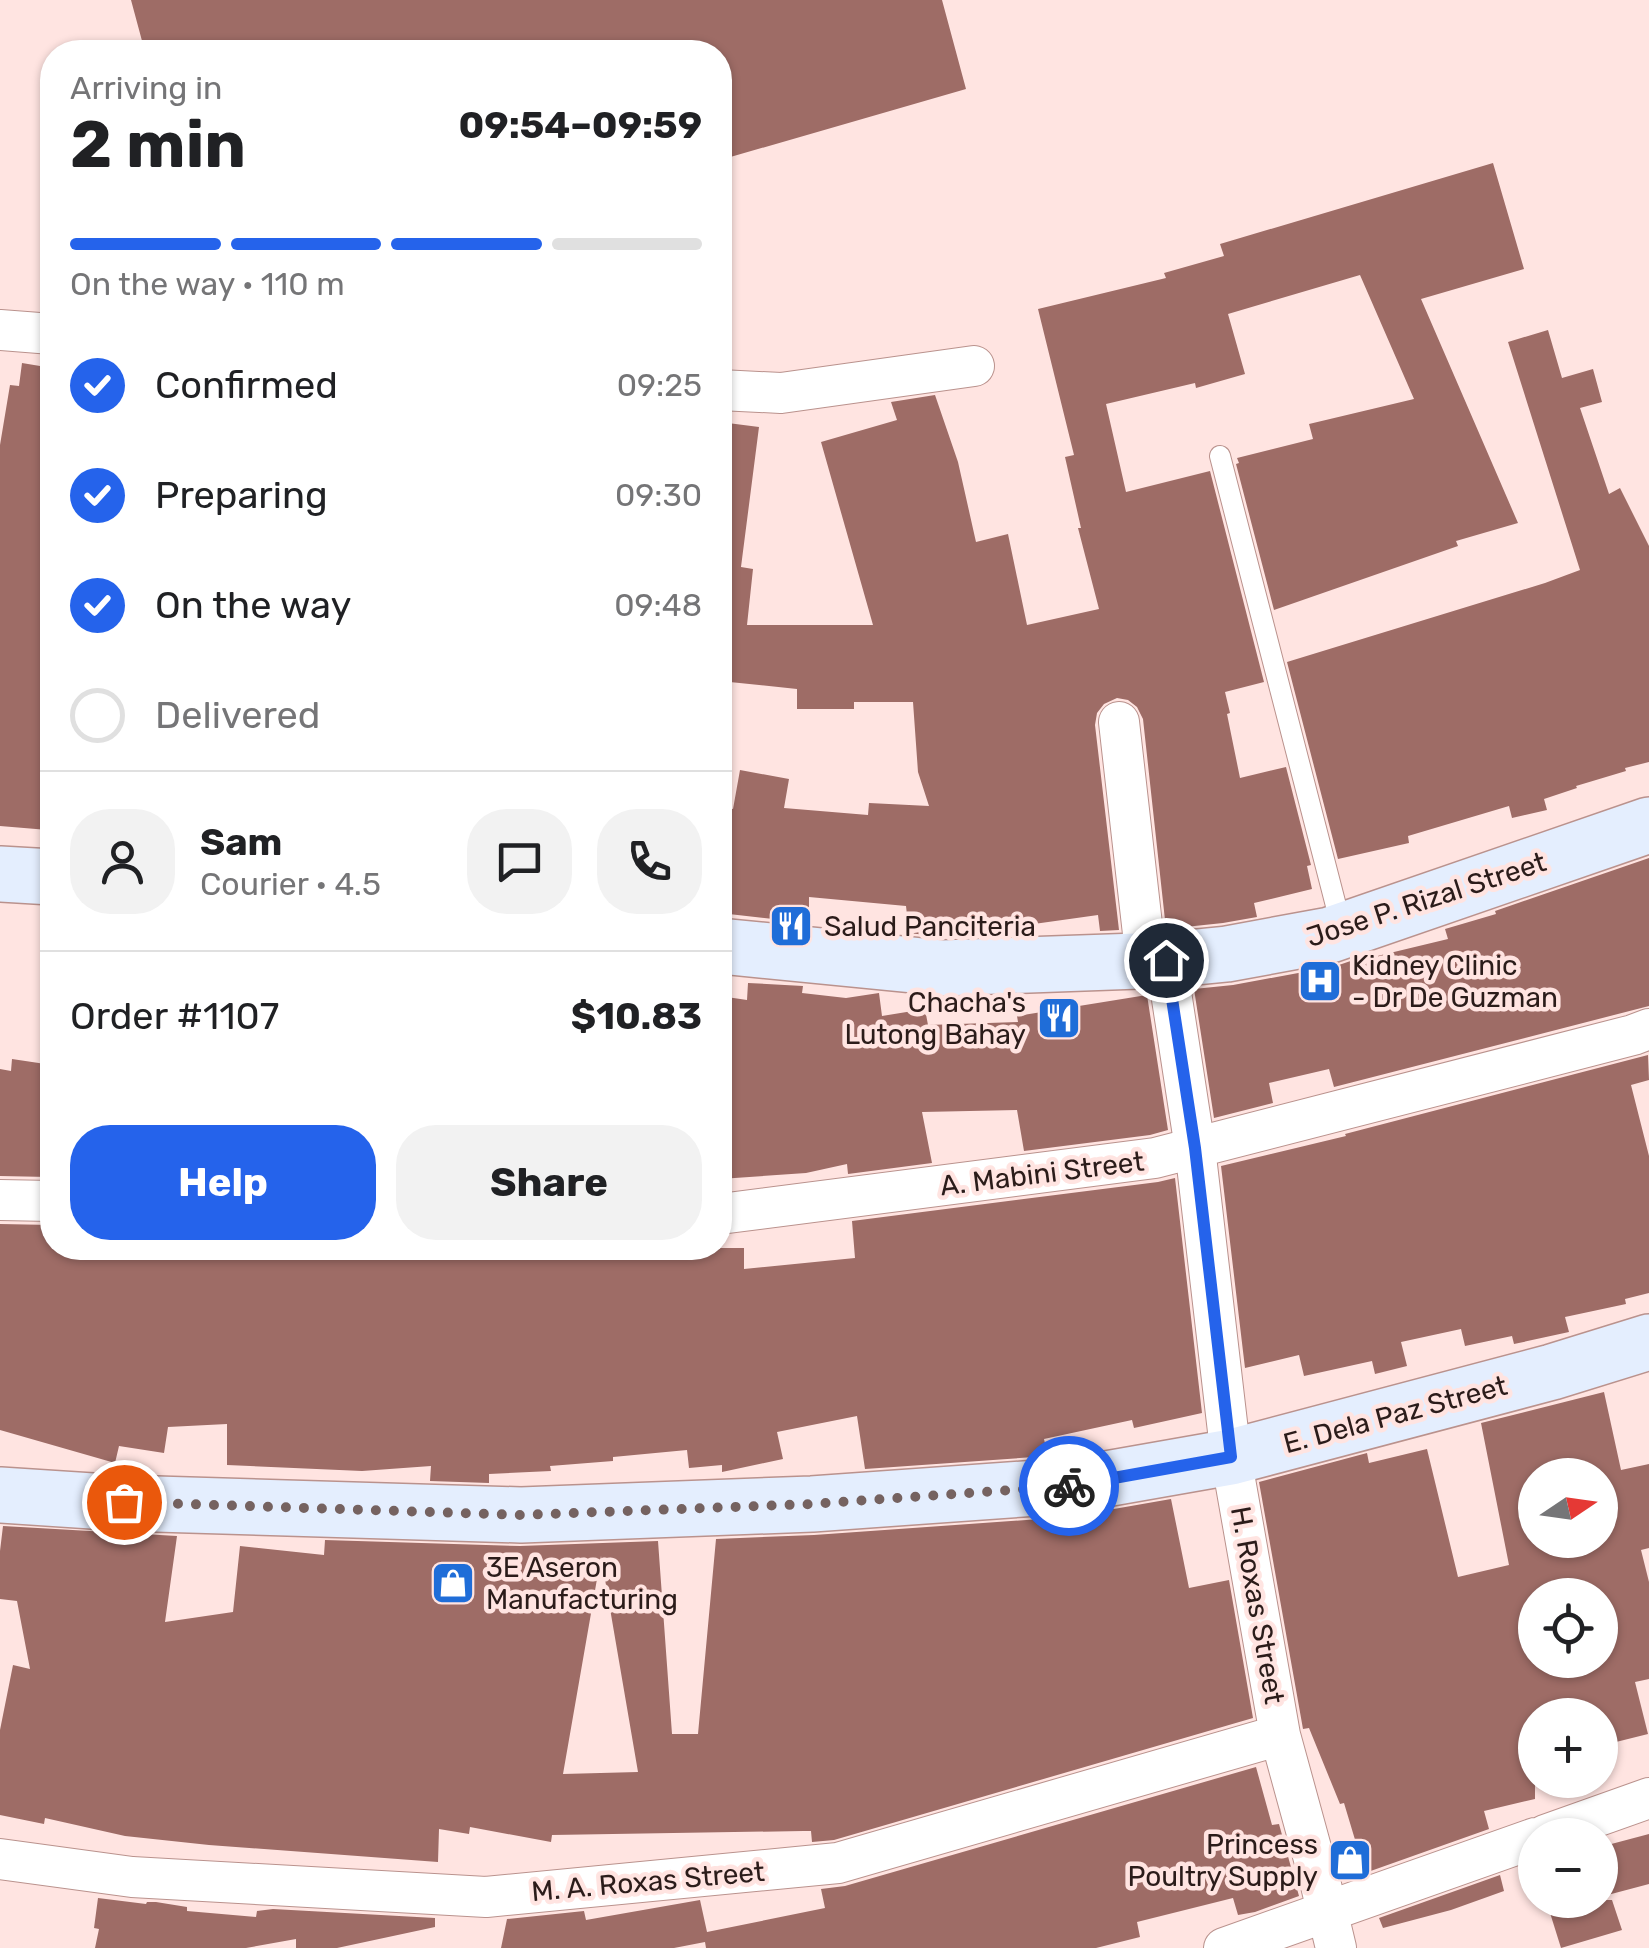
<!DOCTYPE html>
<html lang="en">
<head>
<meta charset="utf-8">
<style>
	:root { --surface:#fff; --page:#f2f2f2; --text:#202124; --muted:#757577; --line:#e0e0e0; --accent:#2563eb }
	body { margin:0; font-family:Rubik,sans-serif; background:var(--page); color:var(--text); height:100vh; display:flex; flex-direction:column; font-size:38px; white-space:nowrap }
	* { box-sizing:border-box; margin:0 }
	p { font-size:32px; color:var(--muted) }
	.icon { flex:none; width:55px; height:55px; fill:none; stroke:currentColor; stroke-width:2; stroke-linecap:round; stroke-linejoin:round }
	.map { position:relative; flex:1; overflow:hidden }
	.sheet { position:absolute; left:40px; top:40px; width:692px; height:1220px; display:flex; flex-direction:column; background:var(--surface); border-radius:40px; box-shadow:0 2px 8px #0004 }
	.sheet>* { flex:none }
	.needle { width:65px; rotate:77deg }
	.buttons { position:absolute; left:1518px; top:1458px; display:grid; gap:20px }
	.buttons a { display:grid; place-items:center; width:100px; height:100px; border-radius:50%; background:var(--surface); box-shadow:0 2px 8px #0004; font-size:50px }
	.pin { position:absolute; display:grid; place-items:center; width:85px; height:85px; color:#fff; margin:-42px; border:5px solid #fff; border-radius:50%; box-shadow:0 2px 10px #0007 }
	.courier { position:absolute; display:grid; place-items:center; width:100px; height:100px; margin:-50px; border:8px solid #2563eb; border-radius:50%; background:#fff; color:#222; box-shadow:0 2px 12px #0007 }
	.summary em { font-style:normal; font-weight:700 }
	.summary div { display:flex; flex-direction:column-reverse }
	.summary { display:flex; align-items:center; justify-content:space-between; height:170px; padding:0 30px }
	h1 { font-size:65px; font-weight:700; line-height:75px }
	.bar { display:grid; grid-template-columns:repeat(4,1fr); gap:15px 10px; align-content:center; height:120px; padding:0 30px }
	.bar i { height:12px; border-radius:8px; background:var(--line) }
	.bar .active { background:var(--accent) }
	.bar p { grid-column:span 4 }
	.line { display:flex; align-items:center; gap:25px; padding:0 30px; border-top:2px solid var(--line) }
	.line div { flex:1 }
	.round { display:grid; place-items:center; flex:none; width:105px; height:105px; border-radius:40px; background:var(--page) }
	ol { padding:0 30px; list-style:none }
	li { display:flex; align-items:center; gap:30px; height:110px }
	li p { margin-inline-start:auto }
	li .icon { padding:10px; border-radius:50%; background:var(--accent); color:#fff; stroke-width:4 }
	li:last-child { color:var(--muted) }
	li i { width:55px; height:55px; border:5px solid var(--line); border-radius:50% }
	.button { display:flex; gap:20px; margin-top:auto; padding:20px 30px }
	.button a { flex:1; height:115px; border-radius:40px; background:var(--accent); color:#fff; font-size:40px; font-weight:700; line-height:115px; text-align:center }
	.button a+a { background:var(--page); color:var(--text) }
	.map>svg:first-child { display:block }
</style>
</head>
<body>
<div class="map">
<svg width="1649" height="1948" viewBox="0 0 1649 1948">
	<rect width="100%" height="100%" fill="#ffe4e1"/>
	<path fill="#9e6c66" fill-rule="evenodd" d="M131,0H942L966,89L720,160V52H145Z
		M1493,163L1524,269L1421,299L1518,523L1456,541L1458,546L1274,610L1236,464L1239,463L1237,458L1313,439L1309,424L1414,399L1360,275L1228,314L1245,374L1196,388L1195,383L1106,404L1126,492L1210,471L1264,682L1225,692L1230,713L1227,714L1240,778L1286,767L1311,865L1307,866L1312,889L1254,903L1257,917L1223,923L1166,929L1143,719L1137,707L1128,700L1117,698L1104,704L1097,713L1095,725L1119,930L1100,931L1098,915L963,934L934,936L909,933L906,906L809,897V923L720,913V806L733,809L740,770L789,779L784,808L868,815L869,803L929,806L918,772L913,702H854V709H797V689L720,681V422L759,427L741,567L753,569L747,625H873L821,442L897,420L891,402L935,395L958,462L976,542L1008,534L1027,625L1099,609L1078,528H1081L1065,457L1074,455L1038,309L1166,278L1164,273L1224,256L1220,244Z
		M1548,330L1562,378L1593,369L1602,402L1580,408L1609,494L1620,488L1649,546V762L1625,768L1626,771L1576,786L1577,788L1544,799L1547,810L1512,818L1509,806L1408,836L1409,843L1338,859L1287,662L1545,583L1580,570L1508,342Z
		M22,363L52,368V774L48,830L0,826V445L10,385L19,386Z
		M1649,858V1006L1334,1087L1329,1069L1269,1083L1273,1103L1214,1118L1194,989L1233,985L1336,966L1368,955L1369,958L1448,939L1445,929L1496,914L1495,911Z
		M748,983L803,986L802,993L846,998L879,993L882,1016L925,1009L928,1025L1018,1022L1017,1016L1147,995L1168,1130L1150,1135L1024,1151L1017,1110L922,1112L932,1163L848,1174L847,1164L806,1173L720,1179V996L747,1000Z
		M1648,1055L1649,1080L1631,1085L1649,1156V1293L1625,1299L1626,1304L1565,1317L1569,1332L1514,1344L1512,1336L1465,1346L1461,1329L1401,1342L1407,1366L1375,1374L1372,1361L1304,1376L1299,1355L1245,1368L1221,1166L1346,1136L1345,1134Z
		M12,1059L52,1065V1150L49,1177L0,1176V1069L11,1071Z
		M1175,1178L1202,1413L1134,1428L1132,1420L1044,1439L1048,1456L865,1469L857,1416L777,1432L783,1459L722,1472V1465L689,1468L687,1450L613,1457V1461L550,1466L551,1471L489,1474V1483L430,1481L431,1466L362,1471L227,1465V1424L168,1427L164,1453L119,1446L115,1463L0,1430V1224L52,1225V1248H744V1269L855,1258L852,1221L1158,1182Z
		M1604,1392L1621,1470L1649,1464V1548L1641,1550L1649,1582V1679L1635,1682L1648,1734L1600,1746V1715H1535V1799L1484,1811L1489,1829L1365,1873L1344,1803L1340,1804L1309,1728L1303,1729L1259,1482L1367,1453L1369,1463L1427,1449L1458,1577L1509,1565L1481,1423ZM1535,1475H1601L1600,1540H1535ZM1535,1595H1600V1636L1604,1651L1600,1652V1660H1557L1535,1664Z
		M1171,1499L1189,1588L1229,1580L1253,1718L834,1840L812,1842L811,1831H803L552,1835L551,1842L470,1827L469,1834L439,1829L438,1862L209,1845L125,1836L45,1818L44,1824L0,1815V1730L13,1665L30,1669L17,1601L0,1599V1551L3,1526L177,1536L165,1622L233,1612L240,1546L324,1555L325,1540L520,1546L658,1541L672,1734H698L716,1539L814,1535L1068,1517ZM601,1556L638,1772L563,1774Z
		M1256,1767L1272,1825L1279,1824L1299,1896L1255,1912L1238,1915L1233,1898L1137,1922L1140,1937L1096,1948H706L705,1942L674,1948H501L507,1919L584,1911L586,1920L700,1900L707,1932L825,1908L821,1889L845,1886Z
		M1649,1834V1884L1600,1897V1847Z
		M1500,1875L1504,1891L1451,1910L1383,1928L1379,1918Z
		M98,1898L146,1904L147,1902H156L187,1907V1911L256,1917L257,1911L273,1909L435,1918V1927L337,1948H296V1939L246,1948H95L99,1929L94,1928Z
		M1546,1900H1612L1622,1930L1561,1948Z"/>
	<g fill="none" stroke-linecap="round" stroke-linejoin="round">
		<g stroke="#ba928d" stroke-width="22">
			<path id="lane" d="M1220,456L1342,929"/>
		</g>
		<g stroke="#ba928d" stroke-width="42">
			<path id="street" d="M0,330L52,334
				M720,390L781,393L974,366
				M1119,722L1146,960
				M1166,960L1195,1148L1231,1457L1280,1735L1320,1881L1336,1948
				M0,1200L52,1201
				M720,1214L1155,1158L1633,1035L1649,1029
				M1545,1835L1649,1798
				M0,1859L132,1877L486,1897L838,1863L1280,1735
				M1224,1948L1535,1838"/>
		</g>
		<g stroke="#ba928d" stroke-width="58">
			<path id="secondary" d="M0,874L52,877
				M720,946L943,968L1166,960L1227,954L1330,935L1649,825
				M0,1495L123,1503L521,1515L812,1504L1066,1486L1231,1457L1552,1372L1649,1342"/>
		</g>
		<use href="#lane" stroke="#fff" stroke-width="20"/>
		<use href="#street" stroke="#fff" stroke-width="40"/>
		<use href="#secondary" stroke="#e4eefe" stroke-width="55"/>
	</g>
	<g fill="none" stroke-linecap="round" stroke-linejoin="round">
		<path stroke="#756260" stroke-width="10" stroke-dasharray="0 18" d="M124,1502L521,1515L812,1504L1069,1486"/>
		<path stroke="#2563eb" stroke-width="12" d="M1069,1486L1231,1457L1195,1148L1166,960"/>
	</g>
	<defs>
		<g id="restaurant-square" transform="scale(2.25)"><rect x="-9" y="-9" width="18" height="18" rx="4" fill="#1f6dd8" stroke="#ffe4e1"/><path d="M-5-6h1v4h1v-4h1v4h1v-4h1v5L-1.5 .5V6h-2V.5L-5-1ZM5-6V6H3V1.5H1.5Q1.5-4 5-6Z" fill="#fff"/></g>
		<g id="hospital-square" transform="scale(2.25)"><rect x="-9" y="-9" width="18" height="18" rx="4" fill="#1f6dd8" stroke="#ffe4e1"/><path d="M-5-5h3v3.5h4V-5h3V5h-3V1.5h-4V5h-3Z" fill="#fff"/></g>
		<g id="shop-square" transform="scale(2.25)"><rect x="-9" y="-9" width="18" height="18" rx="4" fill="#1f6dd8" stroke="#ffe4e1"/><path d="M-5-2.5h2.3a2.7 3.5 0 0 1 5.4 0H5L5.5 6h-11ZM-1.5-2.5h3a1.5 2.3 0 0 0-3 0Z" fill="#fff"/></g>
	</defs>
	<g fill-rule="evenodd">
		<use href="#restaurant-square" x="791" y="926"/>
		<use href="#hospital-square" x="1320" y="981"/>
		<use href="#restaurant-square" x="1059" y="1018"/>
		<use href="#shop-square" x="453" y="1583"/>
		<use href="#shop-square" x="1350" y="1860"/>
	</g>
	<g text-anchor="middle" stroke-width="9" stroke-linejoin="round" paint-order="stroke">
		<g font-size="28" fill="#2b1c1a" stroke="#ffe4e1">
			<text transform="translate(1426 899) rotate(-18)" y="10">Jose P. Rizal Street</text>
			<text transform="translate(1042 1173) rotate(-7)" y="10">A. Mabini Street</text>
			<text transform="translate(1395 1414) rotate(-15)" y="10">E. Dela Paz Street</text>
			<text transform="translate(1258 1605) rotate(80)" y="10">H. Roxas Street</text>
			<text transform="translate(648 1881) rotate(-5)" y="10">M. A. Roxas Street</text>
		</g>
		<g font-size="28" fill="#2b1c1a" stroke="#ffe4e1" text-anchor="start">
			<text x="824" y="936">Salud Panciteria</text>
			<text x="1352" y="975">Kidney Clinic<tspan x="1352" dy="32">- Dr De Guzman</tspan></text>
			<text x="1026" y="1012" text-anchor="end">Chacha's<tspan x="1026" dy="32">Lutong Bahay</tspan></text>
			<text x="486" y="1577">3E Aseron<tspan x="486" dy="32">Manufacturing</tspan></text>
			<text x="1318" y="1854" text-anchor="end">Princess<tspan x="1318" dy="32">Poultry Supply</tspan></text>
		</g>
	</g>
</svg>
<div class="buttons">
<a><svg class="needle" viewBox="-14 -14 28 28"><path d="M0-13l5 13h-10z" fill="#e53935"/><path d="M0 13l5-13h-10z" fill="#757577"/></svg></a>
<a><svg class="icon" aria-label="locate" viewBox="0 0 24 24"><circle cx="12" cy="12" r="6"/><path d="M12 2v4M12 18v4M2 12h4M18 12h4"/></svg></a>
<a>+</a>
<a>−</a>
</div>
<div class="pin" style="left:124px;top:1502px;background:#ea580c"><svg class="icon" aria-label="bag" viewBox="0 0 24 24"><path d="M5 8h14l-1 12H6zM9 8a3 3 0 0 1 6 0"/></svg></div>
<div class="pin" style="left:1166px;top:960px;background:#1f2937"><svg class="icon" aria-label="home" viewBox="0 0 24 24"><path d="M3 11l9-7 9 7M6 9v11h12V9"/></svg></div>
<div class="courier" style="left:1069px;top:1486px"><svg class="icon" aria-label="bike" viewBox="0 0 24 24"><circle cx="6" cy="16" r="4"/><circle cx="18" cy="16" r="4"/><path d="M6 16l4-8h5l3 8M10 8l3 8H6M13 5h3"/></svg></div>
<section class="sheet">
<div class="summary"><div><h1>2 min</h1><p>Arriving in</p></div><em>09:54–09:59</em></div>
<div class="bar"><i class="active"></i><i class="active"></i><i class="active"></i><i></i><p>On the way · 110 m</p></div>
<ol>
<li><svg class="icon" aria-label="check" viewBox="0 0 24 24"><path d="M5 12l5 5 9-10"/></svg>Confirmed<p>09:25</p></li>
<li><svg class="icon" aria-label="check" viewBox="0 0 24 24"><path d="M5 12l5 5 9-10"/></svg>Preparing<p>09:30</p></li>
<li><svg class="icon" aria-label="check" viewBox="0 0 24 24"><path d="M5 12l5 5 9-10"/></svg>On the way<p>09:48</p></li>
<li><i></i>Delivered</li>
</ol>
<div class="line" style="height:180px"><a class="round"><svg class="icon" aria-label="person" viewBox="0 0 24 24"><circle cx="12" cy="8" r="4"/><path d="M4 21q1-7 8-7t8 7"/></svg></a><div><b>Sam</b><p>Courier · 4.5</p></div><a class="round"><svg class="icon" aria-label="chat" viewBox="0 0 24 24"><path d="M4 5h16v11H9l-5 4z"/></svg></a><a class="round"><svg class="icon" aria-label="phone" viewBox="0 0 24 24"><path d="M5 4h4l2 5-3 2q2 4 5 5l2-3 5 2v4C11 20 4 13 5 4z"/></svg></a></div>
<div class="line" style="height:130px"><div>Order #1107</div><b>$10.83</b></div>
<div class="button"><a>Help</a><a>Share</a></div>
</section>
</div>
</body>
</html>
